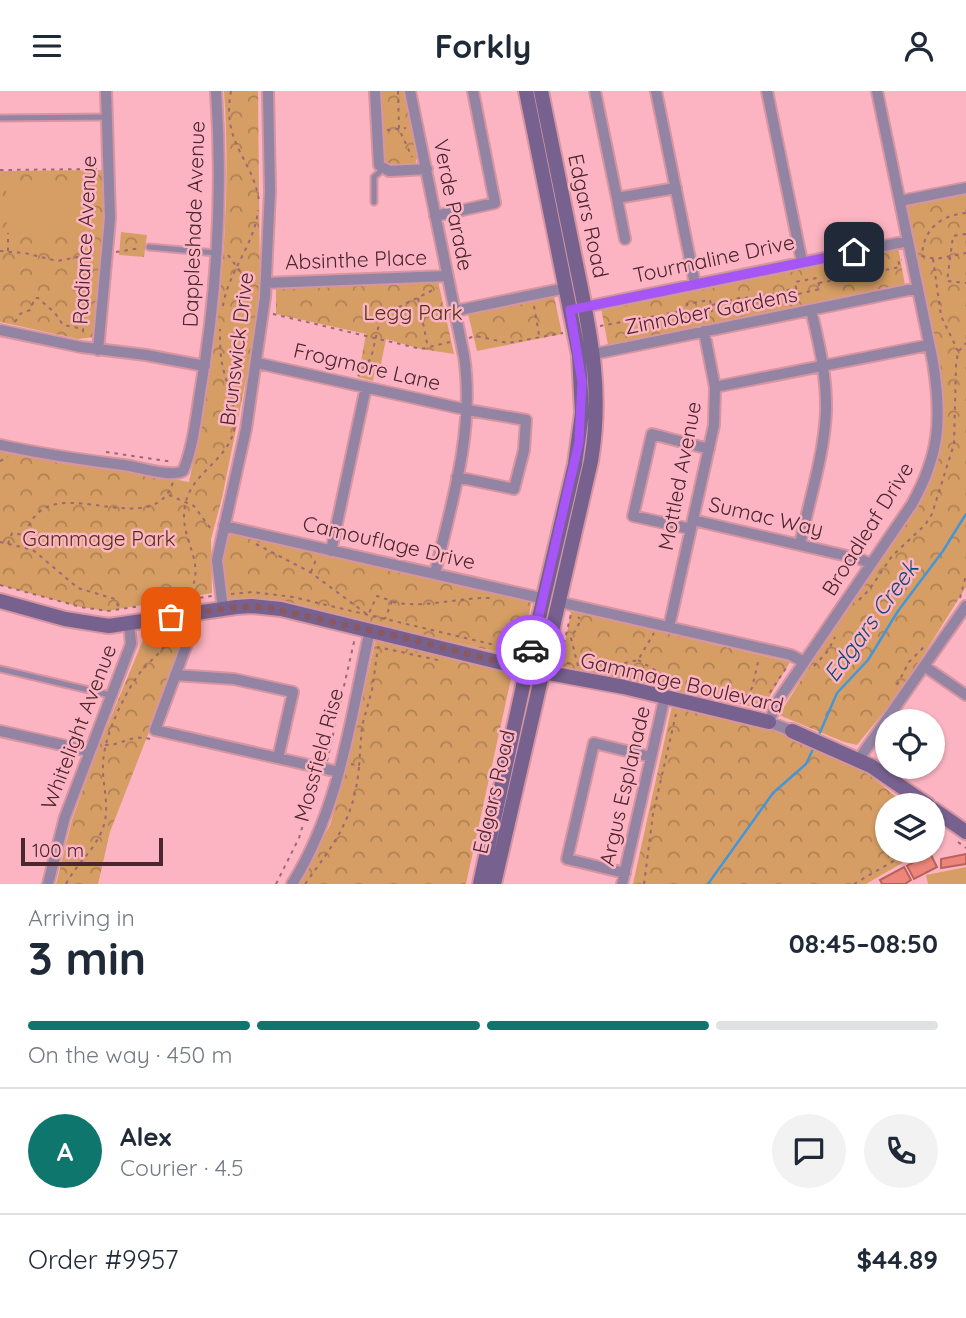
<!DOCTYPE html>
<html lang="en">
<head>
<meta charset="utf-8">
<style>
	:root { --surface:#fff; --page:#f2f2f3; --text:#1f2937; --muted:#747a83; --line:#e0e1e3; --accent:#0f766e }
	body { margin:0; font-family:Quicksand,sans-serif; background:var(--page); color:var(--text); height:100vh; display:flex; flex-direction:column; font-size:26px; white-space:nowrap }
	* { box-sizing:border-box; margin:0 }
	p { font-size:23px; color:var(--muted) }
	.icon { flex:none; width:38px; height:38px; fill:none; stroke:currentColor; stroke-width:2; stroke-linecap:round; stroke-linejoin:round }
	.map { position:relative; height:793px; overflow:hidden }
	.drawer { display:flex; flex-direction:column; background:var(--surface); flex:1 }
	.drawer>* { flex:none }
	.tools { position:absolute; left:875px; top:618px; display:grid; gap:14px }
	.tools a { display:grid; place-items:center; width:70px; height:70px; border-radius:50%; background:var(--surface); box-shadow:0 2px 5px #0004; font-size:35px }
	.scale { position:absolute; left:21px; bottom:18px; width:142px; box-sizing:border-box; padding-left:7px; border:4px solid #4a262e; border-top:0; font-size:19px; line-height:24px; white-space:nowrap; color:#4a262e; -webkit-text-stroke:5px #fdb4c2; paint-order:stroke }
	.pin { position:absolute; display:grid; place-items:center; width:60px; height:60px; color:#fff; margin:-30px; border-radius:14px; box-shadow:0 4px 10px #0006 }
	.courier { position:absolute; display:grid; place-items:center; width:70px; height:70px; margin:-35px; border:5px solid #a855f7; border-radius:50%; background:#fff; color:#222; box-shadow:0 2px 9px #0007 }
	.summary em { font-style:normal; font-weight:700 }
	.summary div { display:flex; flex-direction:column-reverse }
	.summary { display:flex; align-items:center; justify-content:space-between; height:119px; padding:0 28px }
	h1 { font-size:46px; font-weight:700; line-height:52px }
	.bar { display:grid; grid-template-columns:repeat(4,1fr); gap:10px 7px; align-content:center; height:84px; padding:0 28px }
	.bar i { height:9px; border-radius:5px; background:var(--line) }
	.bar .on { background:var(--accent) }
	.bar p { grid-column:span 4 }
	.line { display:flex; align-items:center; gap:18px; padding:0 28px; border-top:2px solid var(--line) }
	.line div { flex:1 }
	.round { display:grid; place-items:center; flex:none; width:74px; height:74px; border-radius:37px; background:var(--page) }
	header { display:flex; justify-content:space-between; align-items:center; height:91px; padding:0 28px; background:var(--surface); font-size:32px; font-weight:700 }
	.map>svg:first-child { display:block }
</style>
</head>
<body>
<header><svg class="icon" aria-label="menu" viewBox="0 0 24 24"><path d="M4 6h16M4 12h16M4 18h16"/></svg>Forkly<svg class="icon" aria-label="person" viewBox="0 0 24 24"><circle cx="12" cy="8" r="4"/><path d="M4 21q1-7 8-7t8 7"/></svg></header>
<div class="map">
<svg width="966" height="793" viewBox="0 0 966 793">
	<defs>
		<pattern id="park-crowns" width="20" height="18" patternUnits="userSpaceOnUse" patternTransform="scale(1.75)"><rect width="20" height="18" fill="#d69e65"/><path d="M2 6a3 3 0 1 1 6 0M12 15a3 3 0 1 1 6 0" fill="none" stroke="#b08154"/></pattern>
	</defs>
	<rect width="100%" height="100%" fill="#fdb4c2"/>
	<path fill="url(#park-crowns)" d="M224,0H258L260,191L254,249L222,407L211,448L212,502L107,520L81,516L0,494V359L66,373L129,380L189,391C217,263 233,132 224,0Z
		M379,0H405L418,64L415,73L390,76L383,72Z
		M105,79L102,162L94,246L78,248L0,231V80Z
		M966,103V496L901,600L857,654L844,651L779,624L867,483L912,420L933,381L939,358L943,306L905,118L910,113Z
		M121,141L147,144L144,166L119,164Z
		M898,156L905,194L608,254L601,217Z
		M438,190L454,263L421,258L386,248L381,273L376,272L373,290L358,286L366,243L276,223V196Z
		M554,205L562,243L477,260L468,223Z
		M234,441L532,510L521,560L516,565L266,509L233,511L226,506L222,468L227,446Z
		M571,520L790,571L762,618L561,575Z
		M189,538L110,741L98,793H56L72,729L96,662L145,544Z
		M376,548L512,583L466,793H298L330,734L341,696Z
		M672,615L775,639L854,671L906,714H887V760H917L909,768L866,793H633Z"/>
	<path fill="#d69e65" d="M93,92L94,141L7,142L6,93Z
		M966,776V793H928L926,784Z"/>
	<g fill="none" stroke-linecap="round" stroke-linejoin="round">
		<path stroke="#4496da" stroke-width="2.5" d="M818,646L837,602L868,569L898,520L943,460L966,423
			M708,793L773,702L806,673L814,656"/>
	</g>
	<path fill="#ed857b" stroke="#b6635c" stroke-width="2" d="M930,762L937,776L914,788L907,775Z
		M966,763V773L941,777V768Z
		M904,776L911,789L905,793H882L880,789Z"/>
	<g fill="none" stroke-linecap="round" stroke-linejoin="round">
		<g stroke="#d695a1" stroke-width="9">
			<path id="lane" d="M0,27L107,26
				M374,111V86L383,78
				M149,156L216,162
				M0,578L110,604"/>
		</g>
		<g stroke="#d695a1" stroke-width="14">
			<path id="street" d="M375,0L379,74L389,80L427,78
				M410,0L464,265C475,338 452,411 435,482
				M595,0L617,107L676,97
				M656,0L695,193
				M767,0L802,171
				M617,107L625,148
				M900,110L966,97
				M435,125L495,112L473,0
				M266,192L447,185
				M585,216L908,150
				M455,220L566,197
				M0,239L81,256L146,264L205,275
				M98,259L110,127L106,0
				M594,263L918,197
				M257,272L468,319L526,329L524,359L514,398L457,386
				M715,296L929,254
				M0,354C42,363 82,369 124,374C139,376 171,387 183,380C193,357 196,327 200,302C217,203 223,101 216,0
				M693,429L860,468L871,473
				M224,435L545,508
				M691,438L633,425L652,343L709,358
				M800,453C809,410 824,365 826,321C827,286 819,252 811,219
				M331,460L366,296
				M559,511L791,564L804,571
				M223,518L217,469L246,338L265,206L270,100L268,0
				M192,523V539L155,639L339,681
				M669,536L714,334L715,296L704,240
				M924,575L966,604
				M175,584L234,588L293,601L278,667
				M0,640L89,660
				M792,640L769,631L777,611L912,413C940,363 942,327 933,271L877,0
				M859,668L966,515
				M625,782L567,768L594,652L651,666
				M48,793L65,726L131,553L129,533
				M292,793C340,717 351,625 370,539
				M622,793L665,605"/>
		</g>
		<g stroke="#d695a1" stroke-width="18">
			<path id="secondary" d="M0,510L65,528L109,535L236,516L252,515L281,518L527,578L624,596L769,631
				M792,640L871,675L928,714
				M933,718L966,741
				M480,793L523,595L575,373L582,322L579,264L526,0
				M494,793L591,370C604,293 588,233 573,158C562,105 552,53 541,0"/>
		</g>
		<path stroke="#9d6873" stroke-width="2" stroke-dasharray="3.5 5" stroke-linecap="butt" d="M231,0C221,53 253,67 259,110
			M398,0L399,38L412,66
			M387,39L406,37
			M0,79L98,78
			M966,122C940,124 923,139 922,165L936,168L966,162
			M966,143L953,145L947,190L966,192
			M0,160L25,162L57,170L78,166L96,159
			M8,160V142
			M116,161L141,157
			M228,164L243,184L244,194L254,206
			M933,168L941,225L958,260
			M819,192L900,176L898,169H902
			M418,207L428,257
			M712,214L739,207L759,206L796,197L795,191L817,187L820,198L798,203L796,197
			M223,215C228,181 255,153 258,119
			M534,215L539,244
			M273,223L421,258L450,251
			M15,231L20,223L30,219L35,207H38L55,222L63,234L83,238V245
			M600,235L688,219L687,213L710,209L712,220L689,224L688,219
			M469,247L476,245L508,252L563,242
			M358,285L371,267L381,225L437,197
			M106,361L173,371
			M0,370L8,366
			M169,404L194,415L213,441
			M0,451L33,459L78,497L115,508L119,517
			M8,453L12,442L24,444C28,436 32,427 39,421C72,392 155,447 173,391
			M256,453L310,481L368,524L377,505L392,510L385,528
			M311,481L317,466
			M0,494L81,516L107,520L212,505
			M231,503L252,501L293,506L520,560
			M960,507L966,484
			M186,508C211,472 178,451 185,415C190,381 231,369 235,334C237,316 228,298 224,281C220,267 220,253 220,238
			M859,509L869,499L892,465L925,434L932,423L954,353L956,274L958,261L966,252
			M393,511C424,518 459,506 491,507
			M559,569L571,573
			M560,569L571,523
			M638,569L680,594L681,597
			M578,575L571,547L581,529L578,526
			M814,575L828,560L835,546
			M601,580L603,577L638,569L654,542
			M897,594L909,571L926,554
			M741,613L752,597L759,567
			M763,617L765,609L788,574
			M105,654C124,654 130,643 150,648
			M327,670L354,551H356
			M351,673L359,675L362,635L372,599L378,556L442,570
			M933,742L939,737
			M958,751L966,757
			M66,793C78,770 99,756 105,730C108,713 104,698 103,682C102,659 109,640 118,620C124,607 131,594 139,583C150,568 172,555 173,536
			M276,793L299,747L317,687
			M305,793C335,751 354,729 359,676
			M644,793L653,723L676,623
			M854,793L911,760"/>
		<use href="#lane" stroke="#9384a3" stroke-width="5"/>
		<use href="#street" stroke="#9384a3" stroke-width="10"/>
		<use href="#secondary" stroke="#77618f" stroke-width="14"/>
	</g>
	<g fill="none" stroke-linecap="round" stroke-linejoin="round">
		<path stroke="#895862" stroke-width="7" stroke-dasharray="0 12.6" d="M171,526L236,516H265L414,549L527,578L531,559"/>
		<path stroke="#a855f7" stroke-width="9" d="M531,559L579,351L582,291L570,219L854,161"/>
	</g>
	<g text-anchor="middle" stroke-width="5" stroke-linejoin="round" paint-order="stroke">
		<g font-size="21" fill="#4a262e" stroke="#fdb4c2">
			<text transform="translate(453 114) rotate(79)" y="7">Verde Parade</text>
			<text transform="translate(588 125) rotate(78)" y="7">Edgars Road</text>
			<text transform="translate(194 133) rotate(-88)" y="7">Dappleshade Avenue</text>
			<text transform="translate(85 149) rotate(-87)" y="7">Radiance Avenue</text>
			<text transform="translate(714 168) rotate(-12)" y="7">Tourmaline Drive</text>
			<text transform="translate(356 169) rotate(-2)" y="7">Absinthe Place</text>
			<text transform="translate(711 220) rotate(-11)" y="7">Zinnober Gardens</text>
			<text transform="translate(237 258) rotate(-83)" y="7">Brunswick Drive</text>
			<text transform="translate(367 276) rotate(13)" y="7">Frogmore Lane</text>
			<text transform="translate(680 385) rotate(-79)" y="7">Mottled Avenue</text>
			<text transform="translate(766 426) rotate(13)" y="7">Sumac Way</text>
			<text transform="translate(868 438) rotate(-58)" y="7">Broadleaf Drive</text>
			<text transform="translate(389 452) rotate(13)" y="7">Camouflage Drive</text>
			<text transform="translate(682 592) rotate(13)" y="7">Gammage Boulevard</text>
			<text transform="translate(79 636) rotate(-69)" y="7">Whitelight Avenue</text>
			<text transform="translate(319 664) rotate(-75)" y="7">Mossfield Rise</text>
			<text transform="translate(625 695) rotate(-77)" y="7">Argus Esplanade</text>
			<text transform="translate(494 701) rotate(-77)" y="7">Edgars Road</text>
		</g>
		<g font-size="21" fill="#503311" stroke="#fdb4c2">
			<text x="413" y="229">Legg Park</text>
			<text x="99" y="455">Gammage Park</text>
		</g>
		<g font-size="23" font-style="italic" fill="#0f4c79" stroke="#fdb4c2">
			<text transform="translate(871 530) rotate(-54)" y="8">Edgars Creek</text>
		</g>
	</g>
</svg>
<div class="tools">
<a><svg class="icon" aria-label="locate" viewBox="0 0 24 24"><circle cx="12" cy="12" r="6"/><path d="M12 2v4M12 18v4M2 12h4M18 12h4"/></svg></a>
<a><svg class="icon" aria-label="layers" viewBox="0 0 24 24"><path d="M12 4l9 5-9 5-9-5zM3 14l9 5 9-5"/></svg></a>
</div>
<div class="scale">100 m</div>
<div class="pin" style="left:171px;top:526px;background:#ea580c"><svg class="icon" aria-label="bag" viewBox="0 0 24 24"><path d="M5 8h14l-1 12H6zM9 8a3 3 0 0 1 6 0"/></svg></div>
<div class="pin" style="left:854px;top:161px;background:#1f2937"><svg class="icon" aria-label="home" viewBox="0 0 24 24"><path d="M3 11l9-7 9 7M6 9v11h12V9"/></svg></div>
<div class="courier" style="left:531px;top:559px"><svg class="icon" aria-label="car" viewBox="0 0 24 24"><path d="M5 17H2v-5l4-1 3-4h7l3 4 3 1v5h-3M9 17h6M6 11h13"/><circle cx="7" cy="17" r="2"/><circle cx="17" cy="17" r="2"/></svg></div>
</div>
<section class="drawer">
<div class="summary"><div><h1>3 min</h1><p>Arriving in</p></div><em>08:45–08:50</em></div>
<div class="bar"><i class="on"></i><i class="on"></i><i class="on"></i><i></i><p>On the way · 450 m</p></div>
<div class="line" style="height:126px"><b class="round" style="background:var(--accent);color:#fff">A</b><div><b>Alex</b><p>Courier · 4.5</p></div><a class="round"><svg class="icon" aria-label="chat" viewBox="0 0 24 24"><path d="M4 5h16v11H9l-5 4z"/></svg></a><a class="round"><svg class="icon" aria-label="phone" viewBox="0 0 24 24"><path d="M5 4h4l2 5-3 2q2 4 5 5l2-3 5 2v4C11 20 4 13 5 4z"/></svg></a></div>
<div class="line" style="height:91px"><div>Order #9957</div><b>$44.89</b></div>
</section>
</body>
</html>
